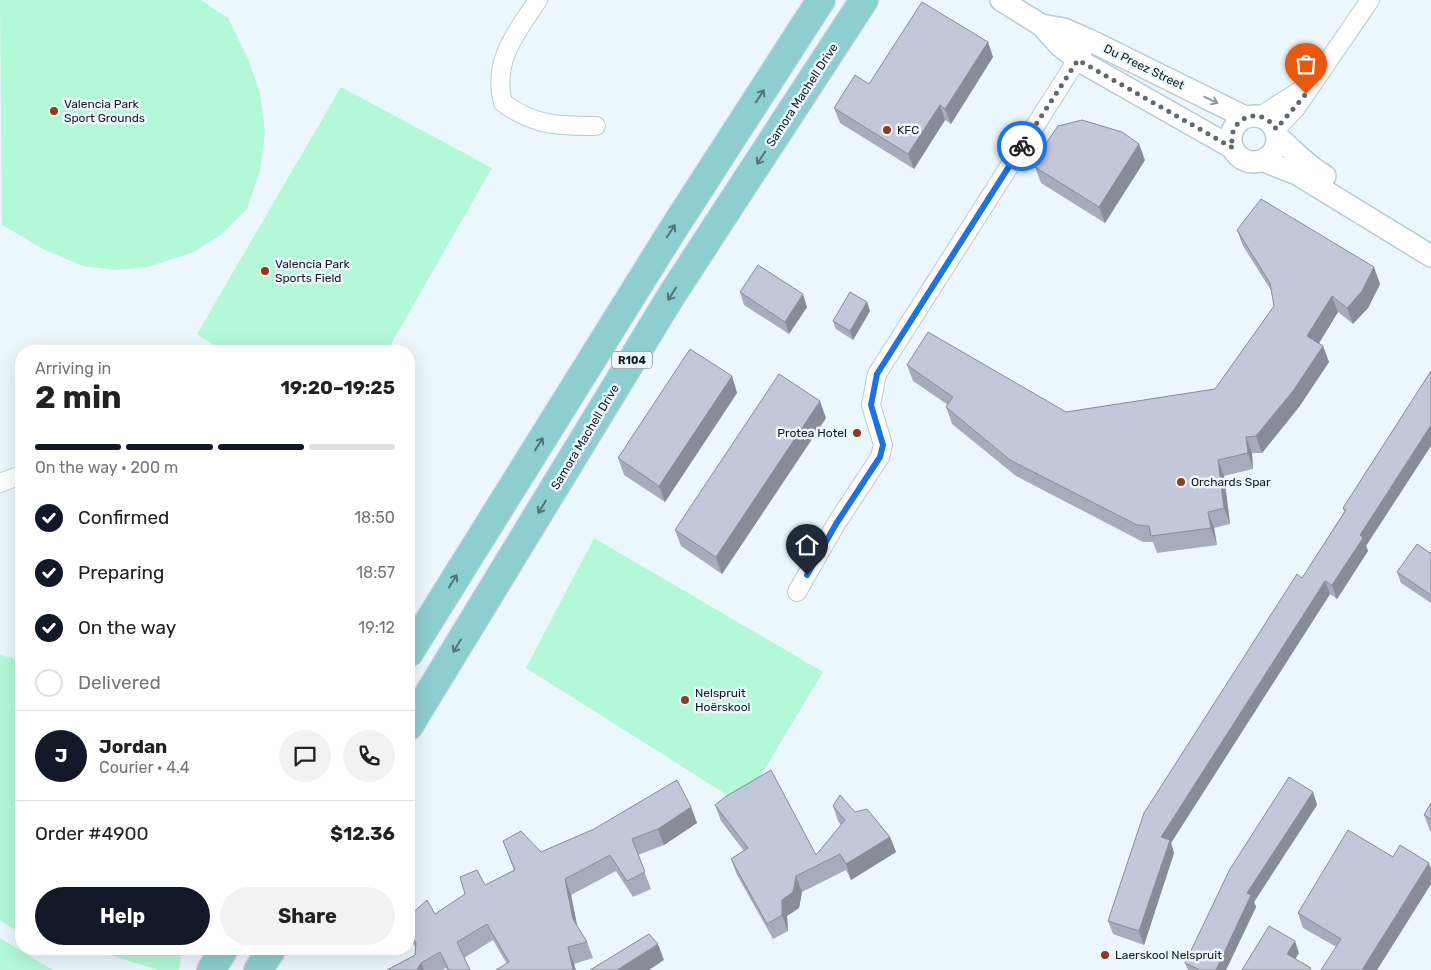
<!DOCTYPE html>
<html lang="en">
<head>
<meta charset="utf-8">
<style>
	:root { --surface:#fff; --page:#f2f2f2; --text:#222; --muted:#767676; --line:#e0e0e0; --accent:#111827 }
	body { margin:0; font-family:Rubik,sans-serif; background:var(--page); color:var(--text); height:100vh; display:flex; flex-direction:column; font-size:19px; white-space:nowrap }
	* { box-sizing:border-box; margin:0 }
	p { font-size:16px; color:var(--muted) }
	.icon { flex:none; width:28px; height:28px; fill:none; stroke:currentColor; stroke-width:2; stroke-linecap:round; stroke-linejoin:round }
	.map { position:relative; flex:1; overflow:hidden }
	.details { position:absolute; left:15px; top:345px; width:400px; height:610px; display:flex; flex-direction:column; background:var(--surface); border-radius:20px; box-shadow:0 5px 20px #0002 }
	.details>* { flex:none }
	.pin { position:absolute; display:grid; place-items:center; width:42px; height:42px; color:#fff; margin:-51px -21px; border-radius:50% 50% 50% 0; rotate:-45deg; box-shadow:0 0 5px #0007 }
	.pin .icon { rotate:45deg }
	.courier { position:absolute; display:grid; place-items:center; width:50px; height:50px; margin:-25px; border:4px solid #1a73e8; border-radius:50%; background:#fff; color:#222; box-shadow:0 1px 6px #0007 }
	.headline em { font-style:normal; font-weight:700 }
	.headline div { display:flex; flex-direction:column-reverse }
	.headline { display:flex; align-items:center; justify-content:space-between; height:85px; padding:0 20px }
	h1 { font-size:32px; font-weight:700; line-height:38px }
	.bar { display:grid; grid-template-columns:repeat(4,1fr); gap:8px 5px; align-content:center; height:60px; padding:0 20px }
	.bar i { height:6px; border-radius:4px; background:var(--line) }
	.bar .active { background:var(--accent) }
	.bar p { grid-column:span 4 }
	.line { display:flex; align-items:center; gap:12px; padding:0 20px; border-top:1px solid var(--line) }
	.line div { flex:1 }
	.round { display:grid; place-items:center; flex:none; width:52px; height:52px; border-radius:26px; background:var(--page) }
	ol { padding:0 20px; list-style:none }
	li { display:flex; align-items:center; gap:15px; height:55px }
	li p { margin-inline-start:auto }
	li .icon { padding:5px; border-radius:50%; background:var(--accent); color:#fff; stroke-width:4 }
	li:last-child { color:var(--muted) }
	li i { width:28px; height:28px; border:2px solid var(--line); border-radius:50% }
	.cta { display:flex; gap:10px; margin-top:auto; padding:10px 20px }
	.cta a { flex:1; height:58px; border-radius:30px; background:var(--accent); color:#fff; font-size:20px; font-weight:700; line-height:58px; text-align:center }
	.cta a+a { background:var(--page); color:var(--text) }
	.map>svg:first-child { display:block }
</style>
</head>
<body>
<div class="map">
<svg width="1431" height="970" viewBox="0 0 1431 970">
	<rect width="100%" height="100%" fill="#ebf7fd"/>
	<path fill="#b3f8d7" d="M0,0H201L228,18L249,61L260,93L265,132L260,171L247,209L221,235L192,253L147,267L115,270L83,266L45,250L2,225Z
		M341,87L492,168L387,351H222L197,334Z
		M594,538L823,672L743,805L526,668Z
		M0,655L21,660V934L0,920Z
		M0,938L53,970H0Z
		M91,949H182L179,970H158Z"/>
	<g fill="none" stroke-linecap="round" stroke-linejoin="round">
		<g stroke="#b8cbd5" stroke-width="20">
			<path id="minor" d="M538,0C516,33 492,61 503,103C535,126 559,126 596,126
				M1260,116L1307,86
				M1276,129L1296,108L1370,0
				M0,483L21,475
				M797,592L836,524L880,457L883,445L871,405L877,374L1084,49"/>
		</g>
		<g stroke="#b8cbd5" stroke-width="24">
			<path id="tertiary" d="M1001,0L1041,25L1060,46L1078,60L1233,148
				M1041,25L1064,29L1089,40L1245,117
				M1231 139a23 23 0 1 1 46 0a23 23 0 1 1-46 0Z
				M1278,137C1294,151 1306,165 1325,176
				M1264,161L1297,174L1431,256"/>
		</g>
		<g stroke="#d0d2d2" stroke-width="30">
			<path id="primary" d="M409,653L672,231L821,0
				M409,726L673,293L864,0
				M211,970L224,949
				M258,970L272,949"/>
		</g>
		<use href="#minor" stroke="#fff" stroke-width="18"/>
		<use href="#tertiary" stroke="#fff" stroke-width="21"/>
		<use href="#primary" stroke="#8dced0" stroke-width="28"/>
	</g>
	<path fill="#a6acbb" d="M988,42L993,57L951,124L945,120L914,169L840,123L834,108L869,84Z
		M1145,160L1105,223L1041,183L1035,167Z
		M1237,230L1380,284L1368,308L1353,324L1338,312L1319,343L1323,346L1329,362L1299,407L1262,453H1252L1253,469L1224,476L1230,524L1214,528L1217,545L1157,553L1153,542H1143L1016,476L952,424L946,407L948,405L913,381L907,365L1066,412L1215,389L1274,306L1272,292L1243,246Z
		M740,292L807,307L789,334L744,305Z
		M867,302L870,311L853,340L836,329L833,321Z
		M1431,371L1366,546L1368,551L1337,599L1330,594L1171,843L1174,853L1144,945L1113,934L1108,921L1302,578L1344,512L1343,508Z
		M732,376L737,393L665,502L624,475L618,458Z
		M826,418L722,574L681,546L675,530Z
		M1431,552V603L1401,583L1397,572Z
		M1313,792L1317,805L1254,902L1256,907L1226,970H1188L1185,963Z
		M1431,803V832L1430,831L1424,815Z
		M715,805L816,855L841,825L838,821L833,806L855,812L890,837L896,852L851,880L846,870L802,892L799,908L787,916L788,931L773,939L737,875L731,859L744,851L721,821Z
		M691,807L697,823L664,845L638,855L651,889L633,897L616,871L571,895L577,925L587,942L593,958L574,964H507L493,940L464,958L470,970H447L446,968L443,970H387L415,955L416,948L409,936V916L435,914L485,885L514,870L503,841L541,852Z
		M1393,857L1431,869V884L1377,970L1303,928L1298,913Z"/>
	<path fill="#878c98" d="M988,42L993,57L951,124L945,109Z
		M940,105L945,120L914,169L908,154Z
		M1139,144L1145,160L1105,223L1099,207Z
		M1374,267L1380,284L1368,308L1353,324L1347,308Z
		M803,294L807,307L789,334L785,322Z
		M1332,296L1338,312L1313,353L1307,336Z
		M867,302L870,311L853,340L850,331Z
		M1323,346L1329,362L1299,407L1262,453L1256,436Z
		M732,376L737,393L665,502L659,486Z
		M820,401L826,418L722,574L716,557Z
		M1431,425V446L1366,546L1368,551L1337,599L1332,585L1360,535Z
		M1246,437L1252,453L1253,469L1248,453Z
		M1218,460L1224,476L1230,524L1224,508Z
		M1208,512L1214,528L1217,545L1211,528Z
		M1325,581L1330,594L1171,843L1174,853L1144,945L1139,931L1161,837Z
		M1313,792L1317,805L1254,902L1256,907L1226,970H1216L1247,893Z
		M691,807L697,823L664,845L658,829Z
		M890,837L896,852L851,880L846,864Z
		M1429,863L1431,869V884L1377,970H1362Z
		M796,876L802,892L799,908L787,916L788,931L782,915V900Z
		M565,879L571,895L579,935L573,919Z
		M1295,941L1299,953L1291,966L1287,954Z
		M658,944L664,960L649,970H617Z
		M568,947L574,964L576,970H573Z
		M421,963L424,970H417Z"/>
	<path fill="#c1c8d9" stroke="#878c98" d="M922,2L988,42L945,109L940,105L908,154L834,108L855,75L869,84Z
		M1082,120L1122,132L1139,144L1099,207L1035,167L1045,145L1058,126Z
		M1261,199L1374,267L1362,291L1347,308L1332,296L1307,336L1323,346L1293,391L1256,436L1246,437L1248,453L1218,460L1224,508L1208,512L1211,528L1151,536L1149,526L1137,525L1010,460L946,407L953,397L907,365L928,332L1066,412L1215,389L1274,306L1270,283L1237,230Z
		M758,265L803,294L785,322L740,292Z
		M850,292L867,302L850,331L833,321Z
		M690,349L732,376L659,486L618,458Z
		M1431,371V425L1360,535L1363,538L1332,585L1325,581L1161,837L1170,840L1139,931L1108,921L1144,813L1297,574L1302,578L1346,510L1343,508Z
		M779,374L820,401L716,557L675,530Z
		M1417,544L1430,553L1431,552V595L1397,572Z
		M771,770L816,855L845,820L833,806L840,795L855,812L867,809L890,837L846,864L840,854L796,876L793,892L782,900V915L767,924L731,859L748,848L715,805L725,797Z
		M1289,777L1313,792L1247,893L1251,895L1216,970H1200L1185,963L1230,869Z
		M677,780L691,807L658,829L632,839L645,872L627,881L610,855L565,879L573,919L587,942L568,947L573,970H496L509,962L487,924L457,942L470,970H449L440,952L421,963L417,970H387L415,955L416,943L409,930V916L427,900L435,914L465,894L460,877L477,870L485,885L515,870L503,841L521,831L541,852L594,829Z
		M1431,803V819L1424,815Z
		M1348,830L1393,857L1400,845L1429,863L1362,970H1321L1341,939L1298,913Z
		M1269,926L1295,941L1287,954L1311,968L1310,970H1242Z
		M649,934L658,944L617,970H590Z"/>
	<defs><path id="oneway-shaft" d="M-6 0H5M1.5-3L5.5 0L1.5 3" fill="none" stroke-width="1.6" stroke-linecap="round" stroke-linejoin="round" transform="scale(1.25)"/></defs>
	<g stroke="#517578">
		<use href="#oneway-shaft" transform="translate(760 96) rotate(-57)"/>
		<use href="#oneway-shaft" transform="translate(761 158) rotate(123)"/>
		<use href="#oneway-shaft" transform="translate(671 231) rotate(-57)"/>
		<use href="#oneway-shaft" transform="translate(672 294) rotate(122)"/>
		<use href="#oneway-shaft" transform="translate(539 444) rotate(-58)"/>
		<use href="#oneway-shaft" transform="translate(542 507) rotate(121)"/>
		<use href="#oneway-shaft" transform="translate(453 581) rotate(-58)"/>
		<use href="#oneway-shaft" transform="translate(457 646) rotate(121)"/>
	</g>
	<use stroke="#96999b" href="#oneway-shaft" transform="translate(1211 100) rotate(26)"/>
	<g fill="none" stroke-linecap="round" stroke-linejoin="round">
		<path stroke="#60696d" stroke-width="5" stroke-dasharray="0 9" d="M1022,146L1078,60L1233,148C1225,119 1260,103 1276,129L1306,94"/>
		<path stroke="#1a73e8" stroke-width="6" d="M807,575L836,524L880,457L883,445L871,405L877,374L1022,146"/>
	</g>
	<g fill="#873f1e" stroke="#ebf7fd" stroke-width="2">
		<circle cx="54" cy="111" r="5"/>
		<circle cx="887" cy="130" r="5"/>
		<circle cx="265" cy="271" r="5"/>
		<circle cx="857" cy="433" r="5"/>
		<circle cx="1181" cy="482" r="5"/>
		<circle cx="685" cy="700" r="5"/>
		<circle cx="1105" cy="955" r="5"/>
	</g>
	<g text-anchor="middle" stroke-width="5" stroke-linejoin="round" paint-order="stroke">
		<rect fill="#ebf7fd" stroke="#555e62" stroke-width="1" x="612" y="351.5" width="40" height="17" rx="4"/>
		<g font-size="11" font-weight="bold" fill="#151c20">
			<text x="632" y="364">R104</text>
		</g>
		<g font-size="12" fill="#151c20" stroke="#ebf7fd">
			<text transform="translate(1144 67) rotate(26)" y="4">Du Preez Street</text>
			<text transform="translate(802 95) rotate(-57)" y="4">Samora Machell Drive</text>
			<text transform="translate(585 437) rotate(-59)" y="4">Samora Machell Drive</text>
		</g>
		<g font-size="12" fill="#151c20" stroke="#ebf7fd" text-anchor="start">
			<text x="64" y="108">Valencia Park<tspan x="64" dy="14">Sport Grounds</tspan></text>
			<text x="897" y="134">KFC</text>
			<text x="275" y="268">Valencia Park<tspan x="275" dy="14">Sports Field</tspan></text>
			<text x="847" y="437" text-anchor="end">Protea Hotel</text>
			<text x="1191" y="486">Orchards Spar</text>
			<text x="695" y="697">Nelspruit<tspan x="695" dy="14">Hoërskool</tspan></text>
			<text x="1115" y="959">Laerskool Nelspruit</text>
		</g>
	</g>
</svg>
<div class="pin" style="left:1306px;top:94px;background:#ea580c"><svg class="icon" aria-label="bag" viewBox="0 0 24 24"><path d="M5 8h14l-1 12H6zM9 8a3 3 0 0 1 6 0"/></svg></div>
<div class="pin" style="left:807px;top:575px;background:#1f2937"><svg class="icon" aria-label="home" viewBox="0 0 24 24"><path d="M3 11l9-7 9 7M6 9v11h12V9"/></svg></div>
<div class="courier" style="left:1022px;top:146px"><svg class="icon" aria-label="bike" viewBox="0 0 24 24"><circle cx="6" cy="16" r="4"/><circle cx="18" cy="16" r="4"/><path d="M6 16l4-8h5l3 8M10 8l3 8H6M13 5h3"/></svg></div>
<section class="details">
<div class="headline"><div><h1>2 min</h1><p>Arriving in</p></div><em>19:20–19:25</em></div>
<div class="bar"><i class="active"></i><i class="active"></i><i class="active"></i><i></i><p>On the way · 200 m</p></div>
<ol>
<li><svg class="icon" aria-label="check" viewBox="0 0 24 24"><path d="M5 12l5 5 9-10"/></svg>Confirmed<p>18:50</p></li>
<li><svg class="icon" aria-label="check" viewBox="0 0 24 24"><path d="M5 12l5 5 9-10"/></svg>Preparing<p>18:57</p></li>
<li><svg class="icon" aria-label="check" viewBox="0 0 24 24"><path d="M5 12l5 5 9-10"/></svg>On the way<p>19:12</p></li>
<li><i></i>Delivered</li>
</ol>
<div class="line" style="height:90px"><b class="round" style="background:var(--accent);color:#fff">J</b><div><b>Jordan</b><p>Courier · 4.4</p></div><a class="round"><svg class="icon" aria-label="chat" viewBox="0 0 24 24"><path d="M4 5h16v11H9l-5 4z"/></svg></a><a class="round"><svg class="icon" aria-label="phone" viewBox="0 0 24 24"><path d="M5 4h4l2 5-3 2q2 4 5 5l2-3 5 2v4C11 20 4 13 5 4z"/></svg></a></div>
<div class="line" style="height:65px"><div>Order #4900</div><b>$12.36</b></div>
<div class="cta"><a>Help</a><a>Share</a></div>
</section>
</div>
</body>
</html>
